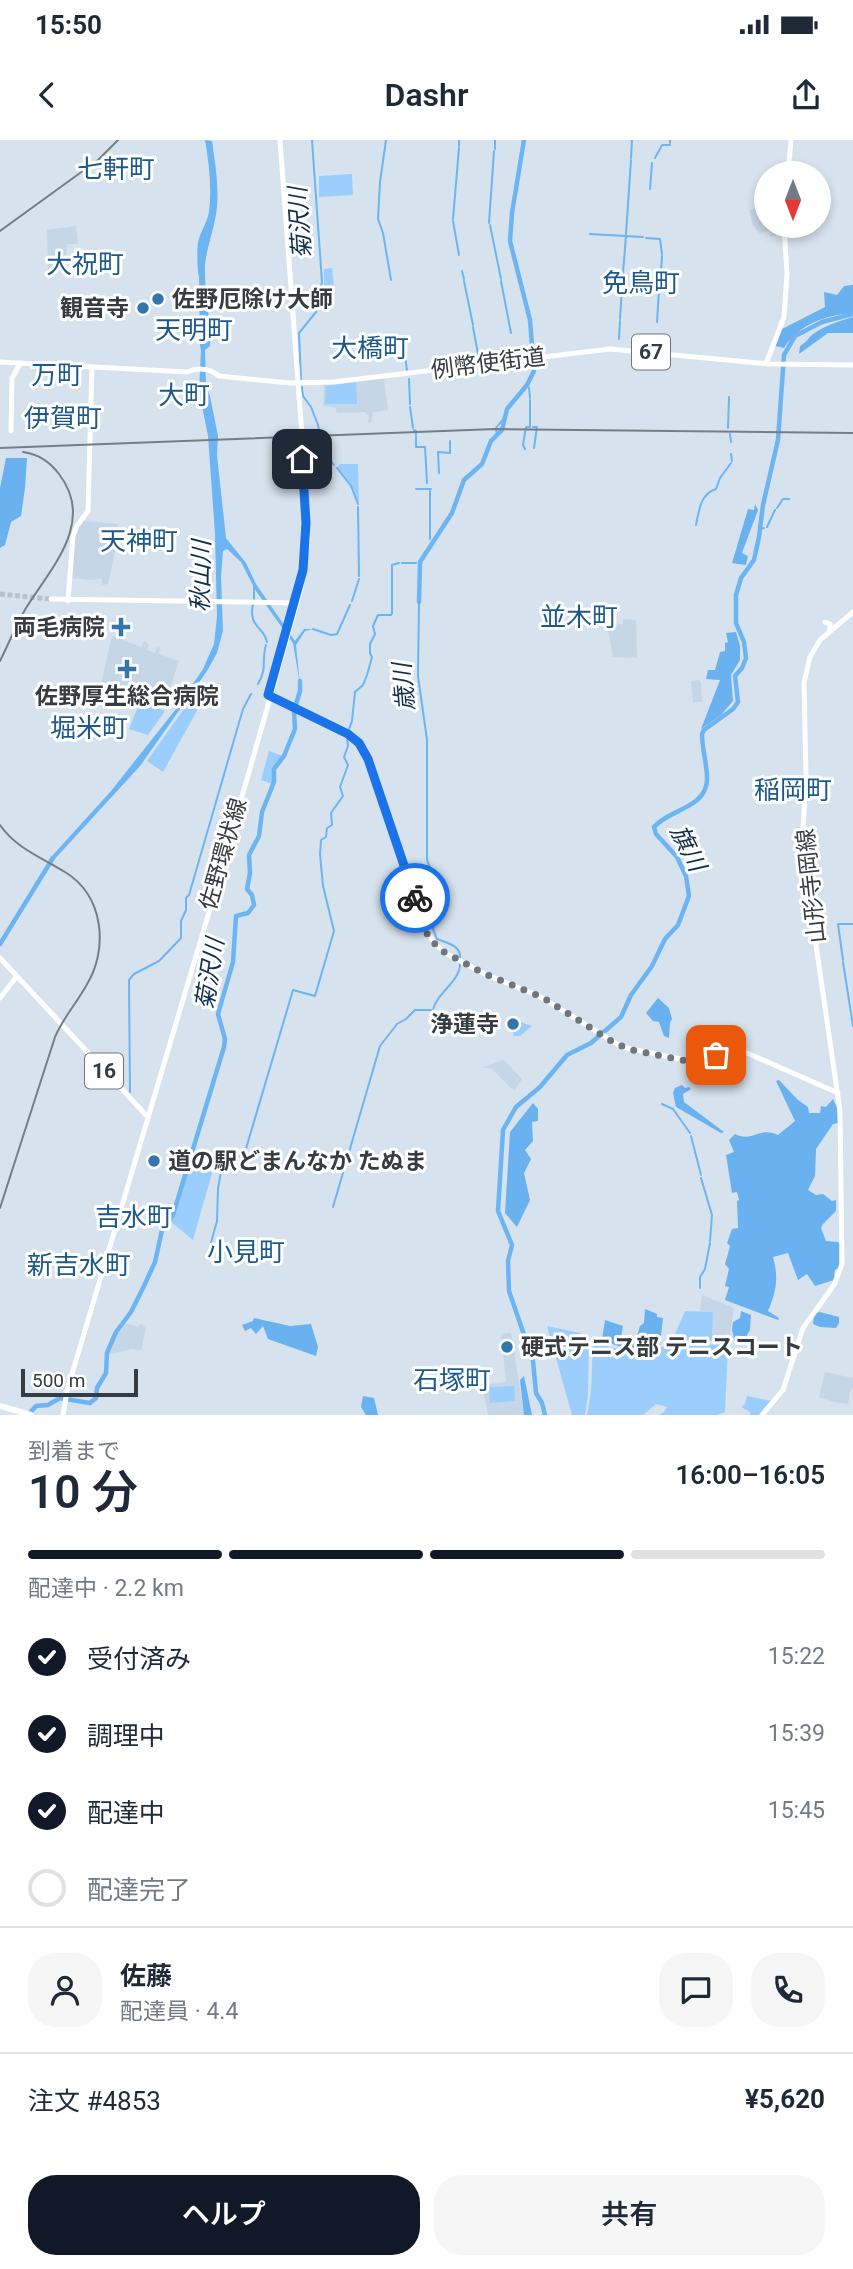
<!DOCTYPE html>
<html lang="ja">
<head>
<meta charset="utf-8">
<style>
	:root { --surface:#fff; --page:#f6f6f7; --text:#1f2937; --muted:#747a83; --line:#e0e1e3; --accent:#111827 }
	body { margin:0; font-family:Roboto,"Noto Sans JP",sans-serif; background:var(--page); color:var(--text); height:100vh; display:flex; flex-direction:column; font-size:26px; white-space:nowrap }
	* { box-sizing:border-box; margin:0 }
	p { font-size:23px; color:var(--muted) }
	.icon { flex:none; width:38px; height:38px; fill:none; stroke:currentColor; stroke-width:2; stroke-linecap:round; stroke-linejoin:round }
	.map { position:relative; height:1275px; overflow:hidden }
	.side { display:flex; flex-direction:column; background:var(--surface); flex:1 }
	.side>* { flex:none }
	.needle { width:46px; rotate:180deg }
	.tools { position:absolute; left:754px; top:21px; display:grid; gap:14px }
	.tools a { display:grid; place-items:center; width:77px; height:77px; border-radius:50%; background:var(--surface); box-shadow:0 4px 10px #0003; font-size:35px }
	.scale { position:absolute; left:21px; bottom:18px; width:117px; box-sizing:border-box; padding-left:7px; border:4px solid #373c40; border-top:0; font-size:19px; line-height:24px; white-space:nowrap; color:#373c40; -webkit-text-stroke:5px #fff; paint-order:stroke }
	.pin { position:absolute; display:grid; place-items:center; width:60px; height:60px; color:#fff; margin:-30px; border-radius:14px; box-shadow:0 4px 10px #0006 }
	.courier { position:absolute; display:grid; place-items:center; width:70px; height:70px; margin:-35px; border:5px solid #1a73e8; border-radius:50%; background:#fff; color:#222; box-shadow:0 2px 9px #0007 }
	.summary em { font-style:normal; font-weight:600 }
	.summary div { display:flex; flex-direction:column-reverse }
	.summary { display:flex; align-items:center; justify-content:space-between; height:119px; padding:0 28px }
	h1 { font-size:46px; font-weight:600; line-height:52px }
	.bar { display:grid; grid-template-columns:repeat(4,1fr); gap:10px 7px; align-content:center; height:84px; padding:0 28px }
	.bar i { height:9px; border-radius:5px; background:var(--line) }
	.bar .active { background:var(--accent) }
	.bar p { grid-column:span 4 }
	.line { display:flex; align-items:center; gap:18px; padding:0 28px; border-top:2px solid var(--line) }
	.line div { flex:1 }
	.round { display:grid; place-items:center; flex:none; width:74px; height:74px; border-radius:28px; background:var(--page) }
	ol { padding:0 28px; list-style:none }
	li { display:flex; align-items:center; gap:21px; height:77px }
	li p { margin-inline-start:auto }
	li .icon { padding:7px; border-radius:50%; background:var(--accent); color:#fff; stroke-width:4 }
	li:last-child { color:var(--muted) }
	li i { width:38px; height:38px; border:4px solid var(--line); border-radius:50% }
	.cta { display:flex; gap:14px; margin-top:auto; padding:14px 28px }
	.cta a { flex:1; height:80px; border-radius:28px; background:var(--accent); color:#fff; font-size:28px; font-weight:600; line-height:80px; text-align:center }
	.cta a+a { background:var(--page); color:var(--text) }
	.status { display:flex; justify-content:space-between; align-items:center; height:49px; padding:0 35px; background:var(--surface); direction:ltr }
	.status svg { height:19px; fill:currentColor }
	header { display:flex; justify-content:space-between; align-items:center; height:91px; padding:0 28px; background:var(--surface); font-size:32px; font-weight:600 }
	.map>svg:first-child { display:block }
</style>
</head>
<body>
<div class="status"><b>15:50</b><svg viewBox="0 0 49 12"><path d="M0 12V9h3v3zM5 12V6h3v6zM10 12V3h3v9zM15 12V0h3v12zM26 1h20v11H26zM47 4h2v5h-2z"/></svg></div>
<header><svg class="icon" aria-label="back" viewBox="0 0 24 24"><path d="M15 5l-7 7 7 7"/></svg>Dashr<svg class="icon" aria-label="share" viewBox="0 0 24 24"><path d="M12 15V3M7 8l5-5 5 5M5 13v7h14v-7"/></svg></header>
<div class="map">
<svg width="853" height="1275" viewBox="0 0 853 1275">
	<rect width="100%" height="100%" fill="#d6e2ed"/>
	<path fill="#c5d6e7" d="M766,67V86H782L775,88L776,96H770L769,91L759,93L752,83L750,70Z
		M76,86L78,104H67L65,129H48L47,90Z
		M241,153H249L250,158H258V161L237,165L233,160L235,156Z
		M384,238L388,270L373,272L371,283L368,282L369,277L365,272L337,273L335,267L323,266L324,245Z
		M81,381L118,384L116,407L108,444L102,445V438L93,440L71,438L74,399Z
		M623,479L636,480L637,518L613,517L607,485L623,484Z
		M112,496L141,507L144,501L149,504L147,510L155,513L157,507L160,508L159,514L179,521L166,560L154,557L152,563L101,544Z
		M699,540L701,543L702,562H693L691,541Z
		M504,920L522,939L514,951L491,928H481Z
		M702,1155L734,1168L729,1200L712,1201L713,1172L700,1171Z
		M124,1183L138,1187L141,1184L146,1188L141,1210L131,1209L108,1215L117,1191Z
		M511,1193L524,1275H488L482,1245L506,1242L501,1194Z
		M825,1232L853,1238V1248L850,1252L848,1264L834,1262L819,1257Z"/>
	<path fill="#9bcefc" d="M352,34L353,55L319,57V36Z
		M332,128L335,156L324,158V129Z
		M356,242L357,264H325L326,246Z
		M340,324H358L359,365L350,343L337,327Z
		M201,545L209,549L163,632L147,621Z
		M140,562L165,571L148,595L129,589Z
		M269,611L283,616L273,630V644L261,640Z
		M514,880L532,886L520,896H513L514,893L511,892L512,889L507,887Z
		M192,1018L212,1033L193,1100L170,1081Z
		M685,1171L713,1172L712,1201L671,1203Z
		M547,1186L580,1193L589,1198L588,1255L585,1275H572Z
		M593,1199L610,1207L627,1211H640L662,1207L725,1204L728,1208L725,1272L717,1275H659L664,1272L667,1267L656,1264L643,1275H587L591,1252Z
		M514,1246L515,1261L490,1263L489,1247Z
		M747,1256L772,1261L760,1275H750V1272L741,1267L745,1264Z"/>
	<path fill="#6ab1ef" d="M853,145V173C826,175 799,184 784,208L775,206L782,189L825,167L824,152L837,155L844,146Z
		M853,177V193H828L799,214L800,206C807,202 808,198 813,194C822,187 842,180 853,177Z
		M6,318H27L25,348L21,376L11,382L5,405L0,408V348Z
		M755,364L758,370L742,413L748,416L746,425L732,423L748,369L754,370Z
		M736,492L740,506V520L731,535L733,561L721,575L701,589L720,540L706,539L708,530H715L720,512L725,511V503L728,502L726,493Z
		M658,858L669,868L672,879L670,883L669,898L664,896L659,882L653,881L646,873Z
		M779,940L798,960L808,967L809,973H820L821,966L826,967L833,959L837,968L838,983L833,984L816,1009L815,1036L808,1050L816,1055L823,1054L832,1061L836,1060V1071L823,1084L821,1088L826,1101L838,1102L840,1104L839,1128L835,1130L834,1136H836L834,1140L815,1146L807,1134L798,1140L788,1113L773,1117C779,1138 776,1152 768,1171L779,1178L778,1180L725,1160L729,1147L725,1146L729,1129L725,1124L730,1106L727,1103L732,1089L738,1088L737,1061L739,1060L737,1052L732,1053L726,1015L734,1012L729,1000L735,994C751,1003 759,986 778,995L795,981L776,941Z
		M682,945L685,948L689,947L691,949L683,954L684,962L724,992L721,993L676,967L673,953L675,948Z
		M533,963L538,969V981L532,982L533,1001L525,1010L531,1019L524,1033L530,1060L517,1087L505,1073L510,992Z
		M645,1169L657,1174V1177L663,1178L660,1205C638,1209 622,1211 602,1199L605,1180L623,1186L621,1197L629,1199L637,1196L640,1186L644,1183Z
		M741,1171L751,1175L750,1190L744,1200L735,1202L732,1190L733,1182L740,1178Z
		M820,1172L839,1177V1183L836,1188L820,1187L813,1184L814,1174Z
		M254,1178L290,1186L311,1184L318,1207L316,1216L268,1199L263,1186L256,1194L251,1188L245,1191L242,1185L253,1181Z
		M524,1236L532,1275H524L520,1240Z
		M363,1256L374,1258L378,1275H366L361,1267Z"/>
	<path fill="#6db4f2" d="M205,0L212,1C215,23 219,45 217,67C215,87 207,106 205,125C204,153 211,180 210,206L205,210L206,244L210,256L218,296L217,315L226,398L246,423L256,444L295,501L304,489H313L305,491L296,505L300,545L293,503L256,451L241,422L227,409L223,411L221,437L223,491L217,513L207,531L140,626L53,721L49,720L52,716L111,651L176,569L203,529L214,504L217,476L215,394L208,296L199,251L201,210L200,206L199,136C197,131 197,108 198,103C200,92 207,83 209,72C212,48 209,23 205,0Z"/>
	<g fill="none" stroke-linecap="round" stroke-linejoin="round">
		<path stroke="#6db4f2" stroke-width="2" d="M386,0L380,42L378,79L383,93L391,140
			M670,3V0
			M459,6V0
			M495,9V0
			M631,18L632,0
			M655,18L662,5H670
			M650,49L652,23
			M453,79L459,8
			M453,81L459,115
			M489,83L494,11
			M490,85L501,139
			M590,94L607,95
			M626,94L631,20
			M608,95L643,97
			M646,98L660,99L662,114
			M462,131L464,139
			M464,141L473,185
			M501,141L511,193
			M622,145L626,96
			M660,148L662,116
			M620,179L622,147
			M657,182L659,150
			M473,187L478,214
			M619,199L620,181
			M403,204L407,230
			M409,239L410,264
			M301,240L299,193L316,172L322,142L312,0
			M527,245L528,246
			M302,247L303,256L311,267L318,285L324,312L334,325
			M529,248L530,258
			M410,267L413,288
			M533,287H537L534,308
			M728,288L729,257
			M414,290L416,291
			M416,293V294
			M730,294L731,302
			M497,295L496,288L504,278
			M416,296V307H425L427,343
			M525,309L523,305L526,287H530V260
			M731,314L732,321
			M337,328L351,346L358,364
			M439,333L438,312L450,313V301
			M416,349H431
			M358,367L359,436
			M777,368L783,359H789
			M696,385C699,371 700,354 716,349L720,338L731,323
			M767,387L775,370
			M430,389V351
			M760,389L764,388
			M430,399V390
			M402,423H416
			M254,459V444
			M352,461L359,439
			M419,462L418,536L427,600V720L437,745L433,765L435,775L433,789L437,799C447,803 461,805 460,818
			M253,464C248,488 264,486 267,502
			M313,489L331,495L337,494L350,465
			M258,544C268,527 261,521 266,505
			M348,592L352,581L355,552L363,545L367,535L372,517L370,513V504L375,494L373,486L378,475H391L392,473V425L399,423
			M843,820L838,784H853
			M843,822L853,886
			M130,952L129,840L134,834L159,821L181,798V781L186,770V758L189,755L243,569L251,554
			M662,964L673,969L690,993
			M691,996L701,1035
			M701,1038L712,1075L710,1101
			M333,1067L380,906L397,884L406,879L415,870H433C437,852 460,842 460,824
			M210,1106L217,1081L218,1049L222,1026L245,1012L293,850L315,856L334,791L323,746L320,714L321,700L326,697L327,688L332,685L331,673L343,656L340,647L348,625L344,617L348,606L347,597
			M700,1148V1137L705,1129L710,1103"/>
		<path stroke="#6db4f2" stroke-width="4.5" d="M419,462L420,422L452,373L464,340L482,324L491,301L502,290L507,269L527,245L534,231L530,180L510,101L512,73L524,0
			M0,804L53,718
			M28,1275L36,1266L48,1265L60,1258L90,1263L96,1258L97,1248L106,1233L107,1213L116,1192L131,1172L144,1146L155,1122L162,1090L173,1075L224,907L225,899L218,874L233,822L236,776L248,773L254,765L252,755L247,749L250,733L249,715L259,696L262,672L274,642V629L284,616L295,589L294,571L300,551V541
			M545,1275L542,1263L536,1253L533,1221L509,1151L508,1121L512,1105L498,1071L503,990L516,967L540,947L567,915L591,903L621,877L631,855L652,826L665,799L678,785L689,756L686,736L677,717L656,694L654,687C669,669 708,668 707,638C707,623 702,609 702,594L704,590L733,569L738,562L735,536L742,528L746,518L744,502L736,483V455L741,438L754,420L759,397L763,365L778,300L784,215L795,196L822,182L853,174"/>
		<path stroke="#b6c1ca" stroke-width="5" stroke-dasharray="5 2.5" stroke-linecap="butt" d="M0,454L51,459"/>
		<path stroke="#fff" stroke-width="5" d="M280,0L302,295
			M788,33L791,0
			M0,222L187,232C199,227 209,228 219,236L290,243L333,242L610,209L770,224L853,225
			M766,224L784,177L787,134L784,86
			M11,291L12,238L20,224
			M51,459L297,463
			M68,461L73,396L77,386L88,371L92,227
			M825,482L830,484V490
			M270,556L353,597L359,603L368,619L425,787L434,803L447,814L485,834L539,856L622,907L700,923L721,913H747L838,953
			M0,818L147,976
			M0,858L17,836
			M63,1275L67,1251L212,762L301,449L308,400L302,298
			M762,1275L783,1250L803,1188L834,1145L842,1124L840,971L802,708L806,636L804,543L810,517L820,500L853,472"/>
		<path stroke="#fff" stroke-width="6" d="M0,1266L31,1275"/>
		<path stroke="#767e85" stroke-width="2" d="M0,91L98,20L118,0
			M0,308L495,289L853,293
			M0,521C9,503 16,485 26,468C51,428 96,382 59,334C50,322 38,314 23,312
			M0,685C17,709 41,717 65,732C104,756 109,809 86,846C76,864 63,878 55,897L0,1068"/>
	</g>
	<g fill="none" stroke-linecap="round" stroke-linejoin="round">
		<path stroke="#6f767d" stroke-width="7" stroke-dasharray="0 12.6" d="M415,758L426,792L434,803L444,812L485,834L542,857L616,904L633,910L697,923L716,915"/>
		<path stroke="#1a73e8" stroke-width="9" d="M302,319L306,383L303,430L268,555L348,594L359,603L368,619L415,758"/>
	</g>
	<g fill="#3476ac" stroke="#fff" stroke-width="2.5">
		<circle cx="158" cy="159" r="7"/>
		<circle cx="143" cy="168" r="7"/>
		<path d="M117.5 476.5h7v7h7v7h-7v7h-7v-7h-7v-7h7z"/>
		<path d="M123.5 518.5h7v7h7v7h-7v7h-7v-7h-7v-7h7z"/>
		<circle cx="513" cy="884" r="7"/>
		<circle cx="154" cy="1021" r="7"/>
		<circle cx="507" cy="1207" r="7"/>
	</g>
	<g text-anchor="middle" stroke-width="6" stroke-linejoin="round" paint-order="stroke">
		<g fill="#fff" stroke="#737679" stroke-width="2">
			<rect x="632" y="194.5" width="38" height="35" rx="5"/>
			<rect x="85" y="913.5" width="38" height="35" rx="5"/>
		</g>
		<g font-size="21" font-weight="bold" fill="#373c40">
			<text x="651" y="219">67</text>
			<text x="104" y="938">16</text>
		</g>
		<g font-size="23" font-weight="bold" fill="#373c40" stroke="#fff" text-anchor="start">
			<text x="172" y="167">佐野厄除け大師</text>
			<text x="129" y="176" text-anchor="end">観音寺</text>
			<text x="105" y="495" text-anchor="end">両毛病院</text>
			<text x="127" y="564" text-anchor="middle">佐野厚生総合病院</text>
			<text x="499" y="892" text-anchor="end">浄蓮寺</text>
			<text x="168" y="1029">道の駅どまんなか たぬま</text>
			<text x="521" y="1215">硬式テニス部 テニスコート</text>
		</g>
		<g font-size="23" fill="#373c40" stroke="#fff">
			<text transform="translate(488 223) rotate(-7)" y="8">例幣使街道</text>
			<text transform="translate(223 714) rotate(-74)" y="8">佐野環状線</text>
			<text transform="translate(811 746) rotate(-96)" y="8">山形寺岡線</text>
		</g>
		<g font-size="24" font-style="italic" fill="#123049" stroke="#fff">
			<text transform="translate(300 83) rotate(-94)" y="8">菊沢川</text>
			<text transform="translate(201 436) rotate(-89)" y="8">秋山川</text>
			<text transform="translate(404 547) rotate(-95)" y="8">歳川</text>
			<text transform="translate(688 708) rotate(63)" y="8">旗川</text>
			<text transform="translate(210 834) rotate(-81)" y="8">菊沢川</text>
		</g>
		<g font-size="26" fill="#1d5a8b" stroke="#fff">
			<text x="116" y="38">七軒町</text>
			<text x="85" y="133">大祝町</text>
			<text x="641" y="152">免鳥町</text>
			<text x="194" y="199">天明町</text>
			<text x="370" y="217">大橋町</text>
			<text x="57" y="244">万町</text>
			<text x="184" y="264">大町</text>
			<text x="63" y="287">伊賀町</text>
			<text x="139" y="410">天神町</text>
			<text x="579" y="486">並木町</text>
			<text x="89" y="597">堀米町</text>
			<text x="793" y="659">稲岡町</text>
			<text x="134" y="1086">吉水町</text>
			<text x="246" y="1121">小見町</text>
			<text x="79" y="1134">新吉水町</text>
			<text x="452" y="1249">石塚町</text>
		</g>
	</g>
</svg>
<div class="tools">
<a><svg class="needle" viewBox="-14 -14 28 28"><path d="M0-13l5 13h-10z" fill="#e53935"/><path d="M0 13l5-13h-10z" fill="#747a83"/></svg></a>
</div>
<div class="scale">500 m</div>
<div class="pin" style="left:716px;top:915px;background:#ea580c"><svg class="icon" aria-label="bag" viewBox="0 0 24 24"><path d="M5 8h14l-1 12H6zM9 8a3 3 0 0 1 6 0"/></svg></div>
<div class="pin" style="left:302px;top:319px;background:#1f2937"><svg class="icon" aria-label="home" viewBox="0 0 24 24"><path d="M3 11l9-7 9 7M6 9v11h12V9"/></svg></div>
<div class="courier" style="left:415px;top:758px"><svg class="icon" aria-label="bike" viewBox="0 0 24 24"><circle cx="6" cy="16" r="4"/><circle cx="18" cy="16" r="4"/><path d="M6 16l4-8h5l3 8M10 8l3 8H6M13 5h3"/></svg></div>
</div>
<section class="side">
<div class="summary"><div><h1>10 分</h1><p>到着まで</p></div><em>16:00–16:05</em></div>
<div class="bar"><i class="active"></i><i class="active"></i><i class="active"></i><i></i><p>配達中 · 2.2 km</p></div>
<ol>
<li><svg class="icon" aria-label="check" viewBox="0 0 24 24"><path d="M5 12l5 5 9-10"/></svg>受付済み<p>15:22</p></li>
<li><svg class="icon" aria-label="check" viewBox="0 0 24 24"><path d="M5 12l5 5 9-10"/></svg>調理中<p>15:39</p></li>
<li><svg class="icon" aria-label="check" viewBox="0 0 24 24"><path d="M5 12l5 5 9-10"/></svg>配達中<p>15:45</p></li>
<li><i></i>配達完了</li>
</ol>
<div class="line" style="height:126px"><a class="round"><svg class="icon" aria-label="person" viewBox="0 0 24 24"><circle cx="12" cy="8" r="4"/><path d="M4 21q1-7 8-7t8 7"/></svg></a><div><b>佐藤</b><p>配達員 · 4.4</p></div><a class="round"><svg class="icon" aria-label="chat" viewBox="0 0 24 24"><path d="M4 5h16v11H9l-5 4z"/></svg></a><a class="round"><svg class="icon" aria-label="phone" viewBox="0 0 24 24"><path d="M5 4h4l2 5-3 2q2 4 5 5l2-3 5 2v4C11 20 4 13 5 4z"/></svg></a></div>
<div class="line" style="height:91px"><div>注文 #4853</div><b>¥5,620</b></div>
<div class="cta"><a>ヘルプ</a><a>共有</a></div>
</section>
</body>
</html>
